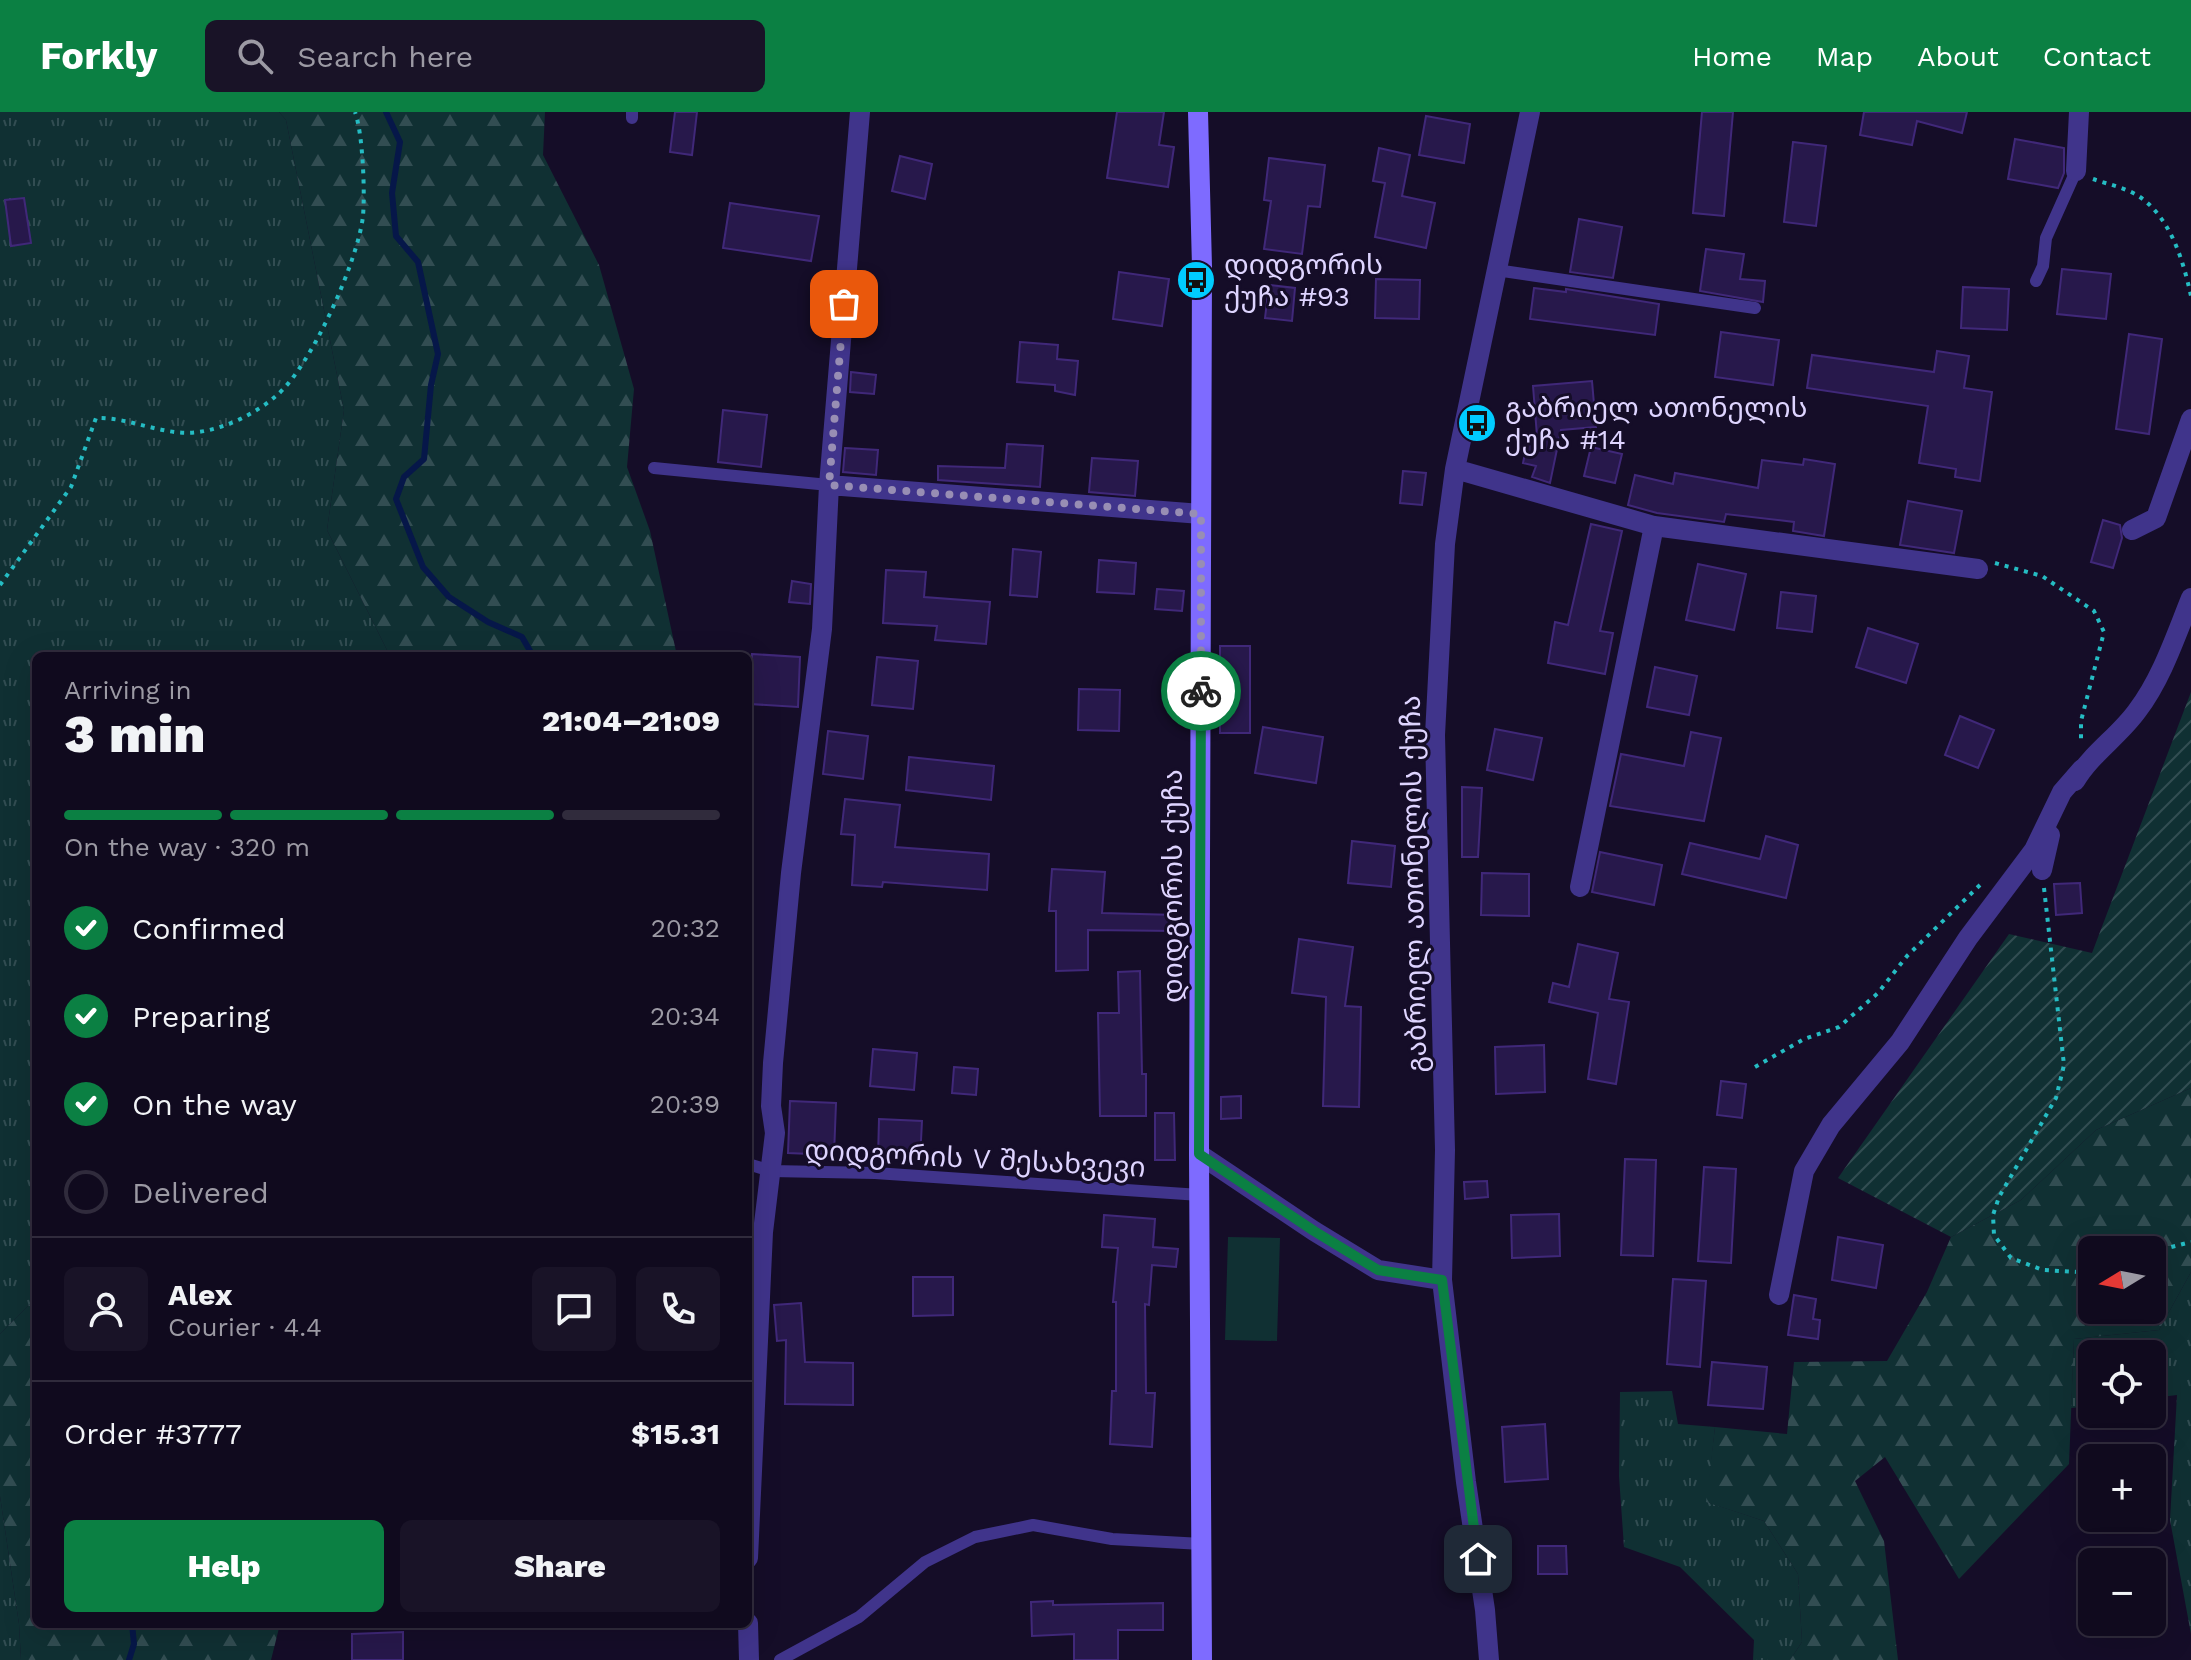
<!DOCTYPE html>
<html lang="en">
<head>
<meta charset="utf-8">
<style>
	:root { --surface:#100a1e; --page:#191327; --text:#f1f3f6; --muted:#9c9aa4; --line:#302b3c; --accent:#0b8043 }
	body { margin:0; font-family:"Work Sans","Noto Sans Georgian",sans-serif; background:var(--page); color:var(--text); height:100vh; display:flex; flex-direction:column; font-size:30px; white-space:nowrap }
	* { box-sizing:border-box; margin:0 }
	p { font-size:26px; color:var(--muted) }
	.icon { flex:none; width:44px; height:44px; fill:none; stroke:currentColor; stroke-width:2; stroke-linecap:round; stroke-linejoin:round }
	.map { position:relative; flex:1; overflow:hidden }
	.sheet { position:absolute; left:32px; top:540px; width:720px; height:976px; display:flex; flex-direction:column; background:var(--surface); border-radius:12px; box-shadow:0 8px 32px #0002,0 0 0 2px var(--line) }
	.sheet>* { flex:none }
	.needle { width:52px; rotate:260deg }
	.tools { position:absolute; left:2078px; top:1124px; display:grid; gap:16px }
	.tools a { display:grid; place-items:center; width:88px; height:88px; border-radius:12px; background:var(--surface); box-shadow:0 8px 32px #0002,0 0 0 2px var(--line); font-size:40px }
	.pin { position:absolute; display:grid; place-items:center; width:68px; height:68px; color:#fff; margin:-34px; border-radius:16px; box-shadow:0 4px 12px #0006 }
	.courier { position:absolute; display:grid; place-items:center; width:80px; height:80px; margin:-40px; border:6px solid #0b8043; border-radius:50%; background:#fff; color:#222; box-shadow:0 2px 10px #0007 }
	.summary em { font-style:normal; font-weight:800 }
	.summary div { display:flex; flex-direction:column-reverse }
	.summary { display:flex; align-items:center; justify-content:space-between; height:136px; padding:0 32px }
	h1 { font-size:52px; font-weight:800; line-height:60px }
	.bar { display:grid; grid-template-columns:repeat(4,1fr); gap:12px 8px; align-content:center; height:96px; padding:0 32px }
	.bar i { height:10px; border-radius:6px; background:var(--line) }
	.bar .on { background:var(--accent) }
	.bar p { grid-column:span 4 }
	.line { display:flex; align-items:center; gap:20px; padding:0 32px; border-top:2px solid var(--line) }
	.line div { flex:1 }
	.round { display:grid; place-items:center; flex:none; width:84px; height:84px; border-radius:12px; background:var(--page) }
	ol { padding:0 32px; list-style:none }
	li { display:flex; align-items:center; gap:24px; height:88px }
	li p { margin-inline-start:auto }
	li .icon { padding:8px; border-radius:50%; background:var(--accent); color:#fff; stroke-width:4 }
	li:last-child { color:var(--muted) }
	li i { width:44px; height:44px; border:4px solid var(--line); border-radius:50% }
	.button { display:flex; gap:16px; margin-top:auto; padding:16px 32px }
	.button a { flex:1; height:92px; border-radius:12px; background:var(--accent); color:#fff; font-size:32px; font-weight:800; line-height:92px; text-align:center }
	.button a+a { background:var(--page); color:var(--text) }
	header { display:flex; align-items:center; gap:48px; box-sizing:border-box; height:112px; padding:0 40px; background:var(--accent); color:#fff }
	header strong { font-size:38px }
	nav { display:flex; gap:44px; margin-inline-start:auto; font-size:28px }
	.search { width:560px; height:72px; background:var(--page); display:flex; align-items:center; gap:20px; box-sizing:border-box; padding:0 28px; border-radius:12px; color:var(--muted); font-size:30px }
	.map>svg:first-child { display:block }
</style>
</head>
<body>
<header>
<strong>Forkly</strong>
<div class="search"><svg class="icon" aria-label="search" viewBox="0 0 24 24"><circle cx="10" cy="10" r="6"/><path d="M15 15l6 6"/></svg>Search here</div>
<nav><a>Home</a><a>Map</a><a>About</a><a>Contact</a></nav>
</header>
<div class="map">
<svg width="2191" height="1548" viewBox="0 0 2191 1548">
	<defs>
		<pattern id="grass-tufts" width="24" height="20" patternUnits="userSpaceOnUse" patternTransform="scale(2)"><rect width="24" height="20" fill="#103033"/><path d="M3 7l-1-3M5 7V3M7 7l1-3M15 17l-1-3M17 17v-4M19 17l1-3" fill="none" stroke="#324d52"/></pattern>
		<pattern id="forest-firs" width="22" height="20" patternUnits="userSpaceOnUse" patternTransform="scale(2)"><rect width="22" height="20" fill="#103033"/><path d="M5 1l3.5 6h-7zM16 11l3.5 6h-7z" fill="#324d52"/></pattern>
		<pattern id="garden-furrows" width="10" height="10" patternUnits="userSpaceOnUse" patternTransform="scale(2)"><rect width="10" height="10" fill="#103033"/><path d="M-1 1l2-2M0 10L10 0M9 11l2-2" fill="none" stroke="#324d52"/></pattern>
	</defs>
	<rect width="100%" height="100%" fill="#150d28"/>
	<path fill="url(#grass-tufts)" d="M0,0H279L286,8L344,298L327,418L390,544H36V1186L0,1222Z
		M2191,1160V1522L2170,1408L2177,1283L2152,1286V1242H2092V1294L2071,1296L2074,1227L2159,1218Z
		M1672,1279L1678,1312L1715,1315L1707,1390L1764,1409L1798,1462L1802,1530L1790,1548H1753L1754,1528L1680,1455L1624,1435L1619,1364L1620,1280Z
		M0,1384L19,1512L21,1548H0Z"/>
	<path fill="url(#forest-firs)" fill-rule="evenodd" d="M279,0H545L543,43L599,153L634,277L627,355L650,419L677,544H390L327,418L344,298L286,8Z
		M2191,976V1160L2159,1218L2074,1227L2069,1352L1959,1467L1885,1345L1855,1369L1884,1429L1898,1548H1790L1802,1530L1798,1462L1764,1409L1706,1390L1715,1315L1787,1322L1794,1250L1887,1249L1927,1180L1951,1125L2021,1088L2096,1018ZM2092,1138H2152V1198H2092Z
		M36,1186V1512H280L271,1548H21L19,1512L0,1384V1222Z"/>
	<path fill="url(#garden-furrows)" d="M2191,580V976L2096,1018L2021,1088L1951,1125L1838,1066L2009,822L2092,841Z"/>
	<path fill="#103033" d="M1228,1125L1280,1126L1277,1229L1225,1228Z"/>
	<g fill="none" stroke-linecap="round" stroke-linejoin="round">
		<path stroke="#061749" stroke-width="6" d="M386,0L400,30L392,81L396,124L418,150L438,242L431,273L424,347L404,365L396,387L423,455L449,485L488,510L522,525L533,544
			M129,1548L134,1532L132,1512"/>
	</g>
	<path fill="#27184b" stroke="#402879" stroke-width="2" d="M675,0H697L692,43L670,40Z
		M1117,0H1164L1159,33L1174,35L1168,75L1107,66Z
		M1702,0H1733L1724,104L1693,101Z
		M1864,0H1967L1962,21L1917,9L1912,33L1860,23Z
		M1426,4L1470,12L1464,51L1419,43Z
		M2015,27L2064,36V61L2058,76L2008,67Z
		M1793,30L1826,34L1816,114L1784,110Z
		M1379,36L1410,43L1402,84L1435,91L1426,136L1375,125L1385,71L1373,69Z
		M900,44L932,52L925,87L892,79Z
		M1269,46L1325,53L1320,95L1308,94L1302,142L1264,137L1271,89L1264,88Z
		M24,86L31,131L11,134L5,88Z
		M730,91L819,104L811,149L723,136Z
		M1579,107L1622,115L1613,166L1570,160Z
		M1706,137L1744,142L1740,167L1765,169L1763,190L1700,179Z
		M2062,157L2111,162L2106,207L2057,202Z
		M1119,160L1169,167L1162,214L1113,207Z
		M1376,167L1420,168L1419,207L1375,206Z
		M1269,173L1295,176L1292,209L1265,206Z
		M1963,175L2009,177L2007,218L1961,216Z
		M1534,176L1566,180V177L1659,192L1655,223L1530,207Z
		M1721,220L1779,228L1773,273L1715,265Z
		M2129,222L2162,227L2149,322L2116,317Z
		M1020,230L1058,233L1057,247L1078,249L1075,283L1055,279V273L1017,270Z
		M1937,239L1969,244L1964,276L1992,280L1980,369L1955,365L1956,357L1919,351L1928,294L1807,276L1812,243L1934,260Z
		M851,260L876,263L874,282L850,280Z
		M1592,269L1596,315L1561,318L1550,371L1532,365L1536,354L1523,351L1529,322L1537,324L1533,274Z
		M723,298L767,303L761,355L718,350Z
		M1007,332L1043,334L1040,375L938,368V354L1005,356Z
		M1591,335L1622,342L1615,371L1584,364Z
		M845,336L878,338L876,363L843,360Z
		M1092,346L1138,349L1135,384L1089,380Z
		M1804,347L1835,352L1824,424L1793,419L1794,410L1726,402L1724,410L1657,401L1628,393L1635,363L1673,372L1675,361L1758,376L1762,348L1803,353Z
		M1403,359L1426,361L1422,393L1400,391Z
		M1908,389L1962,399L1954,441L1900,433Z
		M2103,408L2120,413L2122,426L2113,456L2091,450Z
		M1591,412L1622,419L1600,519L1613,521L1605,562L1548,551L1555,510L1568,513Z
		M1013,437L1041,440L1037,485L1010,483Z
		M1099,448L1136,451L1134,482L1097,480Z
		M1698,452L1746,462L1734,518L1686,508Z
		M886,458L926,460L924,485L990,490L986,532L935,528L937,514L883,511Z
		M792,469L811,472L810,492L789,490Z
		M1157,477L1184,479L1182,499L1155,497Z
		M1781,480L1816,484L1812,520L1777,516Z
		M1868,516L1918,532L1906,571L1856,555Z
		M1220,534H1250V621H1220Z
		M752,542L800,545L798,595L750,592Z
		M877,545L918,549L913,597L872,593Z
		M1655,555L1697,564L1689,603L1647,595Z
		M1079,577L1120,578L1119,619L1078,618Z
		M1960,604L1994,618L1978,656L1945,643Z
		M1263,615L1323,625L1316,671L1255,661Z
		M1495,617L1542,626L1533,668L1487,658Z
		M828,619L868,624L863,667L823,662Z
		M1691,620L1721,626L1704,709L1610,694L1621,642L1684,654Z
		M909,645L994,654L991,688L906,678Z
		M1462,675L1482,676L1478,745H1462Z
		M845,687L900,693L895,735L989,742L987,778L883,770L882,775L852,773L855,723L841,722Z
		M1766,724L1798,733L1786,786L1682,762L1690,731L1760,747Z
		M1352,729L1395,734L1391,775L1348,771Z
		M1600,740L1662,753L1654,793L1592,780Z
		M1052,757L1105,760L1102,801L1177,803V819L1088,818V858L1056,859V799H1049Z
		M1482,761L1529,762V804L1481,803Z
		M2080,771L2082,801L2056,803L2054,772Z
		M1299,827L1353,835L1345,894L1361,895L1359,995L1323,994L1326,885L1292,881Z
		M1578,832L1618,841L1609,887L1629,890L1616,972L1588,967L1598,901L1549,890L1553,871L1569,875Z
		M1140,859L1142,962H1146V1004H1100L1098,901H1119L1118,860Z
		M1544,933L1545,980L1496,982L1495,935Z
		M873,937L917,941L914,978L870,974Z
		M954,955L978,957L976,983L952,981Z
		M1721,969L1746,972L1742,1006L1717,1003Z
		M1241,984V1006L1221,1007V985Z
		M790,989L836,991L834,1043L788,1041Z
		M1155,1001H1174L1175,1048H1155Z
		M879,1007L922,1009L920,1048L878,1046Z
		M1625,1047L1656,1048L1653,1144L1621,1143Z
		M1704,1055L1736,1057L1731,1151L1698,1149Z
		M1487,1069L1488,1085L1465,1087L1464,1070Z
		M1559,1102L1560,1144L1512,1146L1511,1103Z
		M1104,1103L1155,1107L1153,1135L1178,1137L1176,1155L1152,1153L1149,1193L1145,1192L1146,1281H1155L1152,1335L1110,1332L1112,1279H1116V1190H1113L1118,1136L1102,1135Z
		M1838,1125L1883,1133L1876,1176L1832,1168Z
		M913,1165H953V1203L913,1204Z
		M1673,1167L1706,1169L1700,1255L1667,1252Z
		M1794,1183L1816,1187L1813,1207L1820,1208L1818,1227L1788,1223Z
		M801,1191L805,1250L853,1251V1293L785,1292L786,1228L777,1229L774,1193Z
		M1712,1250L1767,1255L1763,1297L1708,1293Z
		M1545,1312L1548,1367L1505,1370L1502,1315Z
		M1538,1434H1566L1567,1462H1538Z
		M1053,1489V1493L1163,1491V1518H1118V1548H1074V1522L1032,1524L1031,1490Z
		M403,1520V1548H352V1522Z"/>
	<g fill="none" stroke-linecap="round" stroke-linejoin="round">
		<path stroke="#25bcc3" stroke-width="4" stroke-dasharray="4 6" stroke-linecap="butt" d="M2093,67C2107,72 2127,76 2140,85C2171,107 2183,148 2191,184
			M1995,451L2042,464L2094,499L2104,520L2081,609V630
			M0,473L71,375L96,306C131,305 164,325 199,320C226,316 255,302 276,284C311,255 358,149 363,104C365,80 363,22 355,0
			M2044,776L2064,953L2056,986L1999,1085L1993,1103L1994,1123L2011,1146L2043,1158L2078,1160L2092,1156
			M1755,955L1804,927L1839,915L1878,881L1907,844L1981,772
			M2152,1140L2191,1130"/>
		<path stroke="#40348b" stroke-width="12" d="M632,6V0
			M1496,158L1755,196
			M2036,169L2043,154L2046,126L2076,59
			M654,356L829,373
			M748,1052L771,1059L875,1061L1200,1083
			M780,1548L859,1505L925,1450L975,1425L1033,1413L1112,1427L1202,1432"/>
		<path stroke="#40348b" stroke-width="20" d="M2076,59L2079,0
			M1455,357L1654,414L1978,457
			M829,373L1201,402
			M2132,418L2156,406L2191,307
			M2075,669C2091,642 2119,624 2137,599C2162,566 2176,523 2191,486
			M2042,758L2050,723
			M1580,775L1654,414
			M1199,1042L1314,1119L1378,1158L1442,1168
			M1779,1183L1804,1059L1831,1013L1900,930L1968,826L2034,738L2062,680L2082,657
			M748,1446L763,1120L775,1021L771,994L773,951L791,761L822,517L829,373L860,0
			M748,1511L749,1548
			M1489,1548L1485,1498L1466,1370L1442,1168L1445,1038L1435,623L1445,432L1455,357L1530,0"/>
		<path stroke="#7e6bff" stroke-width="20" d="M1198,0L1202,155L1199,1042L1202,1548"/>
	</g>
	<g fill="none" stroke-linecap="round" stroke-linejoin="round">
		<path stroke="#988eb4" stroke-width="8" stroke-dasharray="0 14.4" d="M844,192L829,373L1201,402V579"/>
		<path stroke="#0b8043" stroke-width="10" d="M1201,579L1199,1042L1314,1119L1378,1158L1442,1168L1478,1447"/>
	</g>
	<defs>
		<g id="bus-disc" transform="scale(2)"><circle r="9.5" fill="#0cf" stroke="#150d28"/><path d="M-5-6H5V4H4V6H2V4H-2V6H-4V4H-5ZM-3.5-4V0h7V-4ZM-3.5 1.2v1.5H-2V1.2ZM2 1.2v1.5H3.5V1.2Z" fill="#111"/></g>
	</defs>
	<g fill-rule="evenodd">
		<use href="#bus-disc" x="1196" y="168"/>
		<use href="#bus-disc" x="1477" y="311"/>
	</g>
	<g text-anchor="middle" stroke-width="6" stroke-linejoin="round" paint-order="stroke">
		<g font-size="28" fill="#ded4ff" stroke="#150d28" text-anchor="start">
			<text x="1224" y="162">დიდგორის<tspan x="1224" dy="32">ქუჩა #93</tspan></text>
			<text x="1505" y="305">გაბრიელ ათონელის<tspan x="1505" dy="32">ქუჩა #14</tspan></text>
		</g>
		<g font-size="28" fill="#ded4ff" stroke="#150d28">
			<text transform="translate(1413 772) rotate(-91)" y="10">გაბრიელ ათონელის ქუჩა</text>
			<text transform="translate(1172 774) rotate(-90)" y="10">დიდგორის ქუჩა</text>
			<text transform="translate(975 1046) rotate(3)" y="10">დიდგორის V შესახვევი</text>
		</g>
	</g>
</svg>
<div class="tools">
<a><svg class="needle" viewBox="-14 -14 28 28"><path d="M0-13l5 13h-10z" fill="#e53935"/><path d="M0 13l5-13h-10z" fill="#9c9aa4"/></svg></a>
<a><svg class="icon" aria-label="locate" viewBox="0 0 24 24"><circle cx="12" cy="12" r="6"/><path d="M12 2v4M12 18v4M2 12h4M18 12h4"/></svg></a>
<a>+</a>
<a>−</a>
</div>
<div class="pin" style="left:844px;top:192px;background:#ea580c"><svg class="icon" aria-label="bag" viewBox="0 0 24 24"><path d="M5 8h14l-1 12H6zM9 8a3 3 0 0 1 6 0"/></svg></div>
<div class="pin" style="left:1478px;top:1447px;background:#1f2937"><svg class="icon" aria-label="home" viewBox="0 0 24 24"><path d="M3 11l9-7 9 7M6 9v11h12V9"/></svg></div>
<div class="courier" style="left:1201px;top:579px"><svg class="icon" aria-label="bike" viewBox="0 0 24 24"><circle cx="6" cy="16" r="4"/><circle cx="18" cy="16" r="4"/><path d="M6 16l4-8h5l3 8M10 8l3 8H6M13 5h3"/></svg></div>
<section class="sheet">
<div class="summary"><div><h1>3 min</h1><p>Arriving in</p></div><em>21:04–21:09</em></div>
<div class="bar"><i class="on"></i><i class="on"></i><i class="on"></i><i></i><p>On the way · 320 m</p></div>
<ol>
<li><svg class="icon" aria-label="check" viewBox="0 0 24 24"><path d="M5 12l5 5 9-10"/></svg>Confirmed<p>20:32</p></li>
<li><svg class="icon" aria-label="check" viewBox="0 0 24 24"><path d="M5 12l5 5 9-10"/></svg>Preparing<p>20:34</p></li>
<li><svg class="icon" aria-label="check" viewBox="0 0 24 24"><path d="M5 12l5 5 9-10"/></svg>On the way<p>20:39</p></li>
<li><i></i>Delivered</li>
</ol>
<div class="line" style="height:144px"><a class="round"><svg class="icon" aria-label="person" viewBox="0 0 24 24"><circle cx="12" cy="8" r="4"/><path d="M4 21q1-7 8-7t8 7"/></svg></a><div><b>Alex</b><p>Courier · 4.4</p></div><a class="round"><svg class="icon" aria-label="chat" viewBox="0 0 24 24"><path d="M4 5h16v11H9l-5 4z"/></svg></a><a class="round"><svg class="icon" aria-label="phone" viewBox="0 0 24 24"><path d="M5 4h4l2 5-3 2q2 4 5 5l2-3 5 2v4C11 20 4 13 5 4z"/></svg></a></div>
<div class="line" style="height:104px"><div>Order #3777</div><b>$15.31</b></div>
<div class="button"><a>Help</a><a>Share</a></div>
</section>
</div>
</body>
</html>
